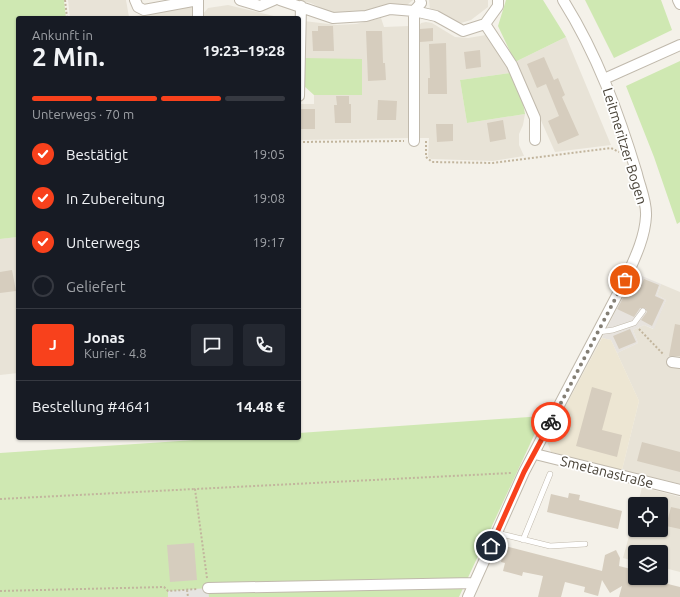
<!DOCTYPE html>
<html lang="de">
<head>
<meta charset="utf-8">
<style>
	:root { --surface:#171b24; --page:#242831; --text:#f1f3f6; --muted:#9ea1a6; --line:#363941; --accent:#f8411c }
	body { margin:0; font-family:Ubuntu,sans-serif; background:var(--page); color:var(--text); height:100vh; display:flex; flex-direction:column; font-size:15px; white-space:nowrap }
	* { box-sizing:border-box; margin:0 }
	p { font-size:13px; color:var(--muted) }
	.icon { flex:none; width:22px; height:22px; fill:none; stroke:currentColor; stroke-width:2; stroke-linecap:round; stroke-linejoin:round }
	.map { position:relative; flex:1; overflow:hidden }
	.drawer { position:absolute; left:16px; top:16px; width:285px; height:424px; display:flex; flex-direction:column; background:var(--surface); border-radius:4px; box-shadow:0 1px 3px #0004 }
	.drawer>* { flex:none }
	.tools { position:absolute; left:628px; top:497px; display:grid; gap:8px }
	.tools a { display:grid; place-items:center; width:40px; height:40px; border-radius:4px; background:var(--surface); box-shadow:0 1px 3px #0004; font-size:20px }
	.pin { position:absolute; display:grid; place-items:center; width:34px; height:34px; color:#fff; margin:-17px; border:2px solid #fff; border-radius:50%; box-shadow:0 1px 4px #0007 }
	.courier { position:absolute; display:grid; place-items:center; width:40px; height:40px; margin:-20px; border:3px solid #f8411c; border-radius:50%; background:#fff; color:#222; box-shadow:0 1px 5px #0007 }
	.headline em { font-style:normal; font-weight:700 }
	.headline div { display:flex; flex-direction:column-reverse }
	.headline { display:flex; align-items:center; justify-content:space-between; height:68px; padding:0 16px }
	h1 { font-size:26px; font-weight:700; line-height:30px }
	.bar { display:grid; grid-template-columns:repeat(4,1fr); gap:6px 4px; align-content:center; height:48px; padding:0 16px }
	.bar i { height:5px; border-radius:3px; background:var(--line) }
	.bar .on { background:var(--accent) }
	.bar p { grid-column:span 4 }
	.line { display:flex; align-items:center; gap:10px; padding:0 16px; border-top:1px solid var(--line) }
	.line div { flex:1 }
	.round { display:grid; place-items:center; flex:none; width:42px; height:42px; border-radius:4px; background:var(--page) }
	ol { padding:0 16px; list-style:none }
	li { display:flex; align-items:center; gap:12px; height:44px }
	li p { margin-inline-start:auto }
	li .icon { padding:4px; border-radius:50%; background:var(--accent); color:#fff; stroke-width:4 }
	li:last-child { color:var(--muted) }
	li i { width:22px; height:22px; border:2px solid var(--line); border-radius:50% }
	.map>svg:first-child { display:block }
</style>
</head>
<body>
<div class="map">
<svg width="680" height="597" viewBox="0 0 680 597">
	<rect width="100%" height="100%" fill="#f4f1e9"/>
	<path fill="#e8e3d7" d="M68,0H126L129,17L191,7L193,9V18H70Z
		M298,0H413L407,5L403,6L396,4L388,5L365,12L332,14L311,3Z
		M429,0H488V7L471,20L461,23L430,9Z
		M228,5L282,18H202V15L208,8Z
		M381,18L384,27L409,26L410,138L299,140V104H314V95H362L304,58V21L337,25L356,24Z
		M426,22L432,23L455,37L468,38L486,35L492,42L506,62L510,73L460,80L467,123L525,114L523,125L519,134V145L524,156L493,161L431,159L428,157L429,138H419L417,30L421,23Z
		M566,37L611,145L555,152L515,62Z
		M18,237V373L0,375V239Z
		M661,284L680,292V484L622,470L639,401L617,353L638,343L633,330L644,325L653,329L666,300L657,295Z
		M642,487L680,497V572L661,567V552H635V561L623,558L635,514V530H661V504H638Z"/>
	<path fill="#e7e3de" d="M635,273L661,284L657,295L666,300L654,329L644,325L633,330L638,343L617,353L611,340L602,338Z"/>
	<path fill="#ede6d3" d="M602,338L611,340L639,401L622,470L551,452L547,441Z"/>
	<path fill="#cfe8b2" d="M0,0H64L66,18H18V237L0,239Z
		M506,0H543L566,37L515,62L498,26Z
		M585,0H661L672,30L614,58Z
		M304,58L362,59V95H314L304,86Z
		M680,61V222L677,224L654,157L626,86Z
		M510,73L523,103L525,114L467,123L460,80Z
		M543,416L459,597H0V453L225,438H299V433Z"/>
	<path fill="#e6e4e1" d="M208,588L209,597H168V591Z"/>
	<path fill="#d6cdbe" d="M318,26H333L334,51H313L312,31H318Z
		M433,28V41L420,42V29Z
		M366,31H382L383,63H385L386,80L368,81Z
		M446,43L447,94H428V78H430L429,44Z
		M480,50L481,67L466,69L464,52Z
		M544,57L554,80L558,78L565,95L562,97L579,135L558,144L548,121L559,116L546,84L537,88L527,64Z
		M336,96H349V104H351V123H335L334,105H337Z
		M378,100L397,101L396,120H377Z
		M299,109H315V129H299Z
		M503,120L506,139L490,142L487,123Z
		M436,124H453V141L437,142Z
		M12,270L16,291L0,293V272Z
		M644,279L659,285L655,296L664,300L652,326L641,320L647,312L645,308H640L634,317L617,309L630,285L639,290Z
		M675,324L680,325V356H669Z
		M630,329L636,342L619,349L613,336Z
		M592,387L612,393L602,430L622,435L617,457L576,446Z
		M642,442L680,452V472L637,461Z
		M569,493L580,495L579,500L622,511L618,529L547,512L551,494L568,498Z
		M671,507L680,509V529L666,526Z
		M194,543L197,580L170,582L167,545Z
		M505,546L602,571L605,555L616,550L620,558L619,566L635,570V578H653L652,580L680,587V597H619L622,586L610,593L602,580L598,596L584,592L585,587L565,582L561,597H538L543,576L523,572L522,576L503,571L505,563L501,562Z"/>
	<g fill="none" stroke-linecap="round" stroke-linejoin="round">
		<g stroke="#c0b9ac" stroke-width="6">
			<path id="lane" d="M598,332L613,330L634,323L643,311
				M497,533L550,546L585,544
				M523,540L550,474"/>
		</g>
		<g stroke="#c0b9ac" stroke-width="12">
			<path id="street" d="M135,0L138,7L144,10L198,0V18
				M240,0L260,6L274,0
				M280,0L333,18L366,16L390,9L414,11L436,16L463,31L485,24L498,6V0
				M678,0L680,4
				M485,24L512,65L535,118V140
				M604,79L680,45
				M299,96L301,6
				M414,141V11L421,3L420,0
				M672,362L680,363
				M535,454L680,490
				M208,588L474,583
				M468,597L524,472L625,280C634,260 645,238 646,216C647,202 640,187 637,174C619,114 597,54 563,0"/>
		</g>
		<path stroke="#c2b59d" stroke-width="2" stroke-dasharray="2 2" stroke-linecap="butt" d="M65,0L67,18
			M426,141V157L432,162L493,163L611,148L619,152
			M299,142L404,141
			M639,329L664,355
			M0,499L195,489
			M207,578L195,489L511,473
			M187,590L188,597
			M0,591L164,587L168,591L197,589"/>
		<use href="#lane" stroke="#fff" stroke-width="5"/>
		<use href="#street" stroke="#fff" stroke-width="10"/>
	</g>
	<g fill="none" stroke-linecap="round" stroke-linejoin="round">
		<path stroke="#847f75" stroke-width="4" stroke-dasharray="0 7.2" d="M551,422L625,280"/>
		<path stroke="#f8411c" stroke-width="5" d="M491,546L524,472L551,422"/>
	</g>
	<g text-anchor="middle" stroke-width="3.5" stroke-linejoin="round" paint-order="stroke">
		<g font-size="14" fill="#484237" stroke="#fff">
			<text transform="translate(625 146) rotate(73)" y="5">Leitmeritzer Bogen</text>
			<text transform="translate(607 472) rotate(14)" y="5">Smetanastraße</text>
		</g>
	</g>
</svg>
<div class="tools">
<a><svg class="icon" aria-label="locate" viewBox="0 0 24 24"><circle cx="12" cy="12" r="6"/><path d="M12 2v4M12 18v4M2 12h4M18 12h4"/></svg></a>
<a><svg class="icon" aria-label="layers" viewBox="0 0 24 24"><path d="M12 4l9 5-9 5-9-5zM3 14l9 5 9-5"/></svg></a>
</div>
<div class="pin" style="left:625px;top:280px;background:#ea580c"><svg class="icon" aria-label="bag" viewBox="0 0 24 24"><path d="M5 8h14l-1 12H6zM9 8a3 3 0 0 1 6 0"/></svg></div>
<div class="pin" style="left:491px;top:546px;background:#1f2937"><svg class="icon" aria-label="home" viewBox="0 0 24 24"><path d="M3 11l9-7 9 7M6 9v11h12V9"/></svg></div>
<div class="courier" style="left:551px;top:422px"><svg class="icon" aria-label="bike" viewBox="0 0 24 24"><circle cx="6" cy="16" r="4"/><circle cx="18" cy="16" r="4"/><path d="M6 16l4-8h5l3 8M10 8l3 8H6M13 5h3"/></svg></div>
<section class="drawer">
<div class="headline"><div><h1>2 Min.</h1><p>Ankunft in</p></div><em>19:23–19:28</em></div>
<div class="bar"><i class="on"></i><i class="on"></i><i class="on"></i><i></i><p>Unterwegs · 70 m</p></div>
<ol>
<li><svg class="icon" aria-label="check" viewBox="0 0 24 24"><path d="M5 12l5 5 9-10"/></svg>Bestätigt<p>19:05</p></li>
<li><svg class="icon" aria-label="check" viewBox="0 0 24 24"><path d="M5 12l5 5 9-10"/></svg>In Zubereitung<p>19:08</p></li>
<li><svg class="icon" aria-label="check" viewBox="0 0 24 24"><path d="M5 12l5 5 9-10"/></svg>Unterwegs<p>19:17</p></li>
<li><i></i>Geliefert</li>
</ol>
<div class="line" style="height:72px"><b class="round" style="background:var(--accent);color:#fff">J</b><div><b>Jonas</b><p>Kurier · 4.8</p></div><a class="round"><svg class="icon" aria-label="chat" viewBox="0 0 24 24"><path d="M4 5h16v11H9l-5 4z"/></svg></a><a class="round"><svg class="icon" aria-label="phone" viewBox="0 0 24 24"><path d="M5 4h4l2 5-3 2q2 4 5 5l2-3 5 2v4C11 20 4 13 5 4z"/></svg></a></div>
<div class="line" style="height:52px"><div>Bestellung #4641</div><b>14.48 €</b></div>
</section>
</div>
</body>
</html>
